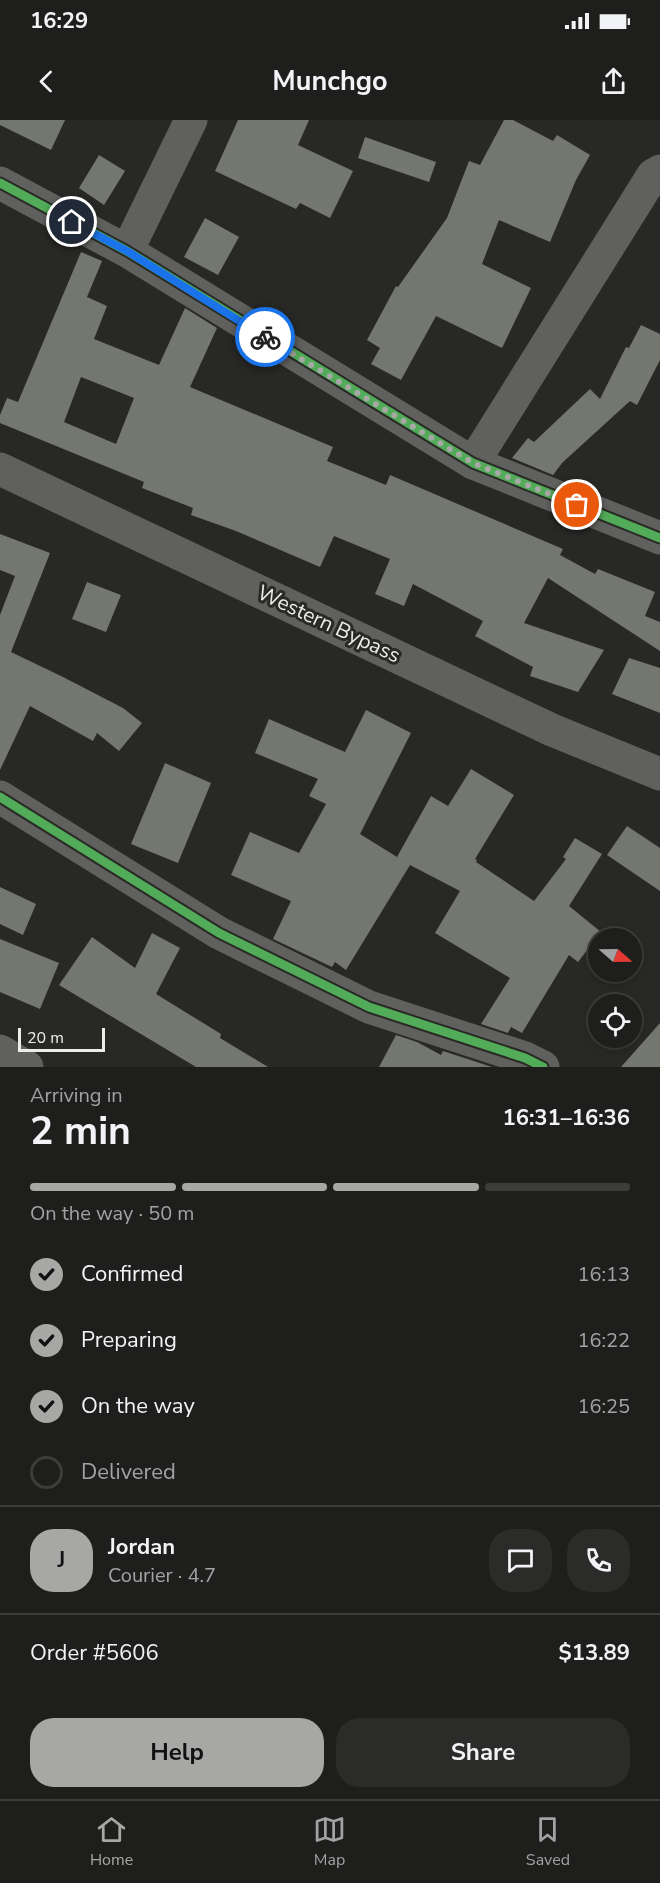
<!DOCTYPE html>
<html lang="en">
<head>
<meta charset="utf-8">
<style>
	:root { --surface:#1e1f1c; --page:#2b2c29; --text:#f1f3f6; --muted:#a1a2a3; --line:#3c3d3b; --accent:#a7a8a5 }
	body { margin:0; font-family:"Nunito Sans",sans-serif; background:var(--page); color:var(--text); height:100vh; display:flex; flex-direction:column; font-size:22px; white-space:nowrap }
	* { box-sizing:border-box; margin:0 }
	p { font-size:20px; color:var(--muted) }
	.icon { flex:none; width:33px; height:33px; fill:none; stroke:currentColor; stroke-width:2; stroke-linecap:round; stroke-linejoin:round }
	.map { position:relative; height:947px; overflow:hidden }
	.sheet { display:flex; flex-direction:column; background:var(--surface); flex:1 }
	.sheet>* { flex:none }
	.needle { width:39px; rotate:110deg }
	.fabs { position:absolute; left:588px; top:808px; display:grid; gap:12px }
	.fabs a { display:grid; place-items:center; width:54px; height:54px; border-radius:50%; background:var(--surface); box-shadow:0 3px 9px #0003,0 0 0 2px var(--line); font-size:30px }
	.scale { position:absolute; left:18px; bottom:15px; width:87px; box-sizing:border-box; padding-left:6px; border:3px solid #ecece9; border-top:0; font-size:16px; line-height:21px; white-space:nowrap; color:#ecece9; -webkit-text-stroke:4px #292a25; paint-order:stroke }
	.pin { position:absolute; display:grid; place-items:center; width:51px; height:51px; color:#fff; margin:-26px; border:3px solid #fff; border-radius:50%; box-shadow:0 2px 6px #0007 }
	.courier { position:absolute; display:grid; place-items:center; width:60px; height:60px; margin:-30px; border:4px solid #1a73e8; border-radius:50%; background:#fff; color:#222; box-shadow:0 2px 8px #0007 }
	.overview em { font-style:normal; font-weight:700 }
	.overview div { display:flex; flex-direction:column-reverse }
	.overview { display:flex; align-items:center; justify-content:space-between; height:102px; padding:0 30px }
	h1 { font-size:39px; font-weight:700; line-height:45px }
	.bar { display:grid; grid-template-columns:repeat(4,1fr); gap:9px 6px; align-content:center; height:72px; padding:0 30px }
	.bar i { height:8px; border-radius:4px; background:var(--line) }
	.bar .selected { background:var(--accent) }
	.bar p { grid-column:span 4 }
	.line { display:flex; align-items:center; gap:15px; padding:0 30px; border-top:2px solid var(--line) }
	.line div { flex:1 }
	.round { display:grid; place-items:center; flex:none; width:63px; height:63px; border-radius:24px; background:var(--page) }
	ol { padding:0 30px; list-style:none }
	li { display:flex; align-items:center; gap:18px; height:66px }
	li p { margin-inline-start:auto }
	li .icon { padding:6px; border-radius:50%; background:var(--accent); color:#111; stroke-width:4 }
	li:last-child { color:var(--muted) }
	li i { width:33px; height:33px; border:3px solid var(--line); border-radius:50% }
	.primary-button { display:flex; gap:12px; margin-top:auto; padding:12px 30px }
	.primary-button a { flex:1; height:69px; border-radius:24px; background:var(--accent); color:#111; font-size:24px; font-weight:700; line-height:69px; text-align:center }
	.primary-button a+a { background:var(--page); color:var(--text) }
	.status { display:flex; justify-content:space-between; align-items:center; height:42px; padding:0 30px; background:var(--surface); direction:ltr }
	.status svg { height:16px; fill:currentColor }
	header { display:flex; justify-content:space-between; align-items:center; height:78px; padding:0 30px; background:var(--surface); font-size:27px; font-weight:700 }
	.dock { display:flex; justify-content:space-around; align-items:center; height:84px; border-top:2px solid var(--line); background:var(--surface); font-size:16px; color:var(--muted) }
	.dock a { display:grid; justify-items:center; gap:3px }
	.dock .selected { color:var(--accent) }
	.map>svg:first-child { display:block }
</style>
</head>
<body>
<div class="status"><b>16:29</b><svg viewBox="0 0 49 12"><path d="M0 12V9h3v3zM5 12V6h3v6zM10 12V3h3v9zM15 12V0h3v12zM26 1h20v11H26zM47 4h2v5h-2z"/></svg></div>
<header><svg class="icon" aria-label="back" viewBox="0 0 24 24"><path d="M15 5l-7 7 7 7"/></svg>Munchgo<svg class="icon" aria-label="share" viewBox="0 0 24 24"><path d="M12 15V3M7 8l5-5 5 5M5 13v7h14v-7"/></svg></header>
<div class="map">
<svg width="660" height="947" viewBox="0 0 660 947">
	<rect width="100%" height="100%" fill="#282926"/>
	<path fill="#737770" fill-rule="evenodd" d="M0,0H65L51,30L0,5Z
		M238,0H309L298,25L353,51L330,98L300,83L296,89L215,51Z
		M504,0H513L553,21L557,15L590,35L576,60L550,122L499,100L482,144L531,168L502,228L436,196L401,260L371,244L380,228L367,220L396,166L398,167L447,98L469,41L480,45Z
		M365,17L436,42L429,62L358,38Z
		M99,35L125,51L104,85L79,68Z
		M205,98L239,117L218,155L184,137Z
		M81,132L102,141L87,177L107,186L94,219L159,245L185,188L217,208L190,267L333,327L327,341L386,365L390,355L563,429L560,435L595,454L598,449L655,472L645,496L660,502V531L548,458L524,503L604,530L578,572L530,556L533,547L475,516L483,501L413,464L404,486L375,474L390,439L334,416L320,447L236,411L191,395L193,388L142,368L144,362L0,303V295L7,278L18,282ZM81,257L134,278L116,324L64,302Z
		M641,205L660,214V240L637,285L630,281L562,343L553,355L512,338L528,318L534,322L590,269L600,279L626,227L629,228Z
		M0,414L50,433L11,532L63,557L123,588L142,603L119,631L97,613L93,621L30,586L0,650V495L15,456L0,450Z
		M87,462L121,475L106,512L72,499Z
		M629,538L660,548V593L612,574Z
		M366,590L411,613L360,714L397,737L431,676L448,686L471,649L514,675L475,739L477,740L476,742L534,781L566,739L563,737L575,718L602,734L569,786L601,812L578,842L569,835L522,913L511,907L508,913L481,904L510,858L435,813L460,771L410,745L346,850L335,842L332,847L273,819L291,781L231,755L250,712L299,733L326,684L309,676L318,659L255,633L269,599L345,632Z
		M165,643L211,663L178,743L131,724Z
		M627,706L660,728V771L607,735Z
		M0,767L36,784L23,815L0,804Z
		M152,813L180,828L156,874L221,914L220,918L268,947H196L59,865L92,817L135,848Z
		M0,819L59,843L40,889L0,872Z
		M660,903V947H621Z
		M396,915L417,922L441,935L443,931L492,947H379Z"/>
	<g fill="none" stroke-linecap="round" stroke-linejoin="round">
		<path stroke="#60605f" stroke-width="33" d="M0,63L127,131L473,343L660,418
			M127,131L191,0
			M473,343L653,55L660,51
			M0,677L219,813L369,887L525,938L543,947
			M0,931L27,947"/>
		<path stroke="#60605e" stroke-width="33" d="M0,349L552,610L660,654"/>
		<g stroke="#292a25" stroke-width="13">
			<path id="cycleway" d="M0,63L127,131L473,343L660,418
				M0,677L219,813L369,887L525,938L543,947"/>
		</g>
		<use href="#cycleway" stroke="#51ab58" stroke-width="9"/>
	</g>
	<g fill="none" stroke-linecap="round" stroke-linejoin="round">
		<path stroke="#a7a8a5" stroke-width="6" stroke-dasharray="0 10.8" d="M265,217L473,343L577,385"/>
		<path stroke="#1a73e8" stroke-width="8" d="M72,102L127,131L265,217"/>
	</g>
	<g text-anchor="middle" stroke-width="6" stroke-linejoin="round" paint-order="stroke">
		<g font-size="21" fill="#ecece9" stroke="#292a25">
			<text transform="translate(329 504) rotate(25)" y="7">Western Bypass</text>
		</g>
	</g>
</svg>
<div class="fabs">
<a><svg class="needle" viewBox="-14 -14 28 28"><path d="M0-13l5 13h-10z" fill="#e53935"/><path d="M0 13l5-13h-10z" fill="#a1a2a3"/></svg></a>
<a><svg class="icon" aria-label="locate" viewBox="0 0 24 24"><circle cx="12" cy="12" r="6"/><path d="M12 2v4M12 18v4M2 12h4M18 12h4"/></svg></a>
</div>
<div class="scale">20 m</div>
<div class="pin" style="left:577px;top:385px;background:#ea580c"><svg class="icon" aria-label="bag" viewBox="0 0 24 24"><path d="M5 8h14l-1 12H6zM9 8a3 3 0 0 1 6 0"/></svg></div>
<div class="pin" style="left:72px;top:102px;background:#1f2937"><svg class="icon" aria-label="home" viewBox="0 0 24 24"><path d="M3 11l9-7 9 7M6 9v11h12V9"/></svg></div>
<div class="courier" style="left:265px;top:217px"><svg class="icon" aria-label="bike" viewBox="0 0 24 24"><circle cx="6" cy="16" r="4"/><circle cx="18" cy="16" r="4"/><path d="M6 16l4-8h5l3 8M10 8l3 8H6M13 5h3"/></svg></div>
</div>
<section class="sheet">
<div class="overview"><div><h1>2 min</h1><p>Arriving in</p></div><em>16:31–16:36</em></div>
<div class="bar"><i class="selected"></i><i class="selected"></i><i class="selected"></i><i></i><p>On the way · 50 m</p></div>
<ol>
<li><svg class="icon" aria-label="check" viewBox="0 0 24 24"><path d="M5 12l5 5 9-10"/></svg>Confirmed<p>16:13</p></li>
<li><svg class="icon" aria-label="check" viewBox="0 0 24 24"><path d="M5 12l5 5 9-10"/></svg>Preparing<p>16:22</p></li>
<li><svg class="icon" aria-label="check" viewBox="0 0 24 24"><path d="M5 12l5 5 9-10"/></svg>On the way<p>16:25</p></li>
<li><i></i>Delivered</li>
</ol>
<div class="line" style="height:108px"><b class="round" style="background:var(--accent);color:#111">J</b><div><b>Jordan</b><p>Courier · 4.7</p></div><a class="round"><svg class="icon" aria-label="chat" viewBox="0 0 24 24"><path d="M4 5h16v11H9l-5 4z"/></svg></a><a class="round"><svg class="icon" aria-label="phone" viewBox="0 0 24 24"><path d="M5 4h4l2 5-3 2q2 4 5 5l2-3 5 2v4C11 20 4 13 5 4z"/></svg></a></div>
<div class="line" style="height:78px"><div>Order #5606</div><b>$13.89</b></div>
<div class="primary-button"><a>Help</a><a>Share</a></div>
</section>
<nav class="dock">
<a class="selected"><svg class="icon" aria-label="home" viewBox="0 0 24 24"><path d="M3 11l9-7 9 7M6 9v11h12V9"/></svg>Home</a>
<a><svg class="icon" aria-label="map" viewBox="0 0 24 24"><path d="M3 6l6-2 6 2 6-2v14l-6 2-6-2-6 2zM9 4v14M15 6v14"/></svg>Map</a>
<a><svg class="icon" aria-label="saved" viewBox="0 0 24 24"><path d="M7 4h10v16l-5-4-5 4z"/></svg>Saved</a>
</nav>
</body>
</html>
